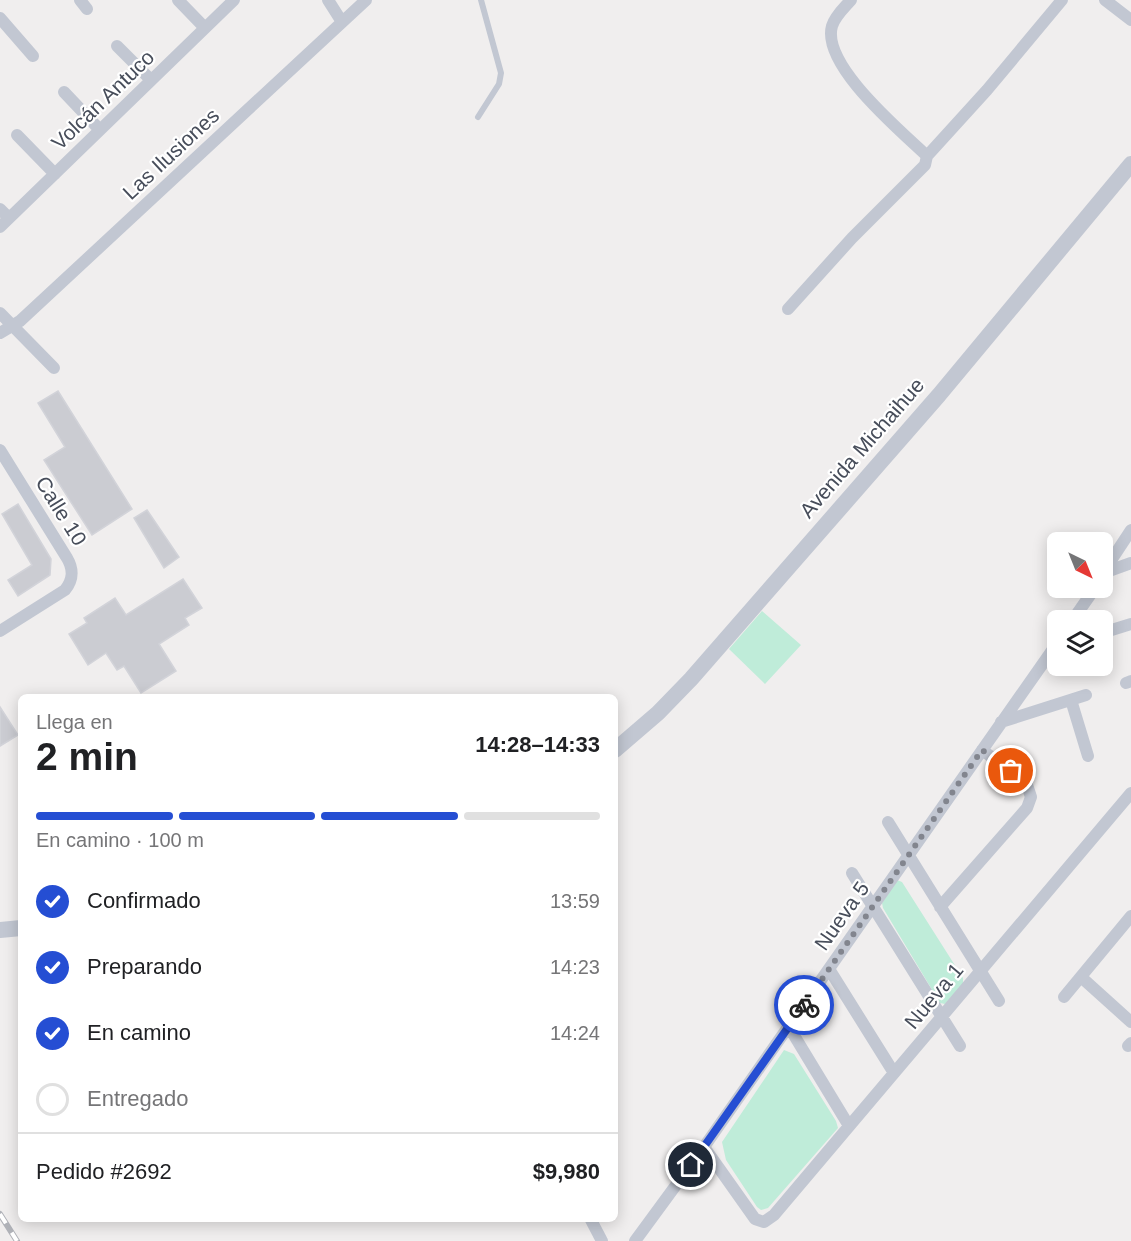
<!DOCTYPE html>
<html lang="es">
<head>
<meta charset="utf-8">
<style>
	:root { --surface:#fff; --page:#f2f2f2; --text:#202124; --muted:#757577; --line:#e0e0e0; --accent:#254ed3 }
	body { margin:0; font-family:Arial,sans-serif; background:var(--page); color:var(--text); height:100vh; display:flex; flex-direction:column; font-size:22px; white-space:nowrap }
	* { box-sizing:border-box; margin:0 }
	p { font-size:20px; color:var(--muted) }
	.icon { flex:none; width:33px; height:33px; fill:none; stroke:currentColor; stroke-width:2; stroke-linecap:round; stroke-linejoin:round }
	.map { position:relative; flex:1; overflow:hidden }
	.sheet { position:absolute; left:18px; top:694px; width:600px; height:528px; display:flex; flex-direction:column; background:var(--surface); border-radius:9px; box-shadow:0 3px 15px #0003 }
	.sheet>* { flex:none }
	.needle { width:39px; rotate:137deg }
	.fabs { position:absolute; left:1047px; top:532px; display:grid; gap:12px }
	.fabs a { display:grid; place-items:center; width:66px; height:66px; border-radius:9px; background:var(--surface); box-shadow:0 3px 15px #0003; font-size:30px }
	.pin { position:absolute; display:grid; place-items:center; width:51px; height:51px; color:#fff; margin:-26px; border:3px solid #fff; border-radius:50%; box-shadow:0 2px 6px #0007 }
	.courier { position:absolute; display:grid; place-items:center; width:60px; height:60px; margin:-30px; border:4px solid #254ed3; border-radius:50%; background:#fff; color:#222; box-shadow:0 2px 8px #0007 }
	.summary em { font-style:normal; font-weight:700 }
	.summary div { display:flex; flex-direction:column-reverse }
	.summary { display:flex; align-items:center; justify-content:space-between; height:102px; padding:0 18px }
	h1 { font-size:39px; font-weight:700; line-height:45px }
	.bar { display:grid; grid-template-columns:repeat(4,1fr); gap:9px 6px; align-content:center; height:72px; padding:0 18px }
	.bar i { height:8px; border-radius:4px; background:var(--line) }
	.bar .on { background:var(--accent) }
	.bar p { grid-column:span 4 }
	.line { display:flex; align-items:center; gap:15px; padding:0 18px; border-top:2px solid var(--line) }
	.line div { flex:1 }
	ol { padding:0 18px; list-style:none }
	li { display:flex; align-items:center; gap:18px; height:66px }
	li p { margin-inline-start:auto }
	li .icon { padding:6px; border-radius:50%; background:var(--accent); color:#fff; stroke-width:4 }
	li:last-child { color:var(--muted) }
	li i { width:33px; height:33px; border:3px solid var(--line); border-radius:50% }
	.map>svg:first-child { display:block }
</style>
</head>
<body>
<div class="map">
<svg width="1131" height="1241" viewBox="0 0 1131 1241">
	<rect width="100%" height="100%" fill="#f0eeee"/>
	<path fill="#bfecd9" d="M762,611L801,645L765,684L729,649Z
		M897,880L902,882L963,978V984L945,1004L940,1003L883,908L882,903Z
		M784,1050L794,1054L836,1121L838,1128L768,1208L761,1210L757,1207L726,1160L722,1142Z"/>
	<path fill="#cbccd2" stroke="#d2d3d9" stroke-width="1.5" d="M58,391L132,509L92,535L44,460L65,447L38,403Z
		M18,504L51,559L50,575L18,596L8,580L32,565L2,514Z
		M147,510L179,557L164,568L134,518Z
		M183,579L202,608L185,618L189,625L159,644L176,671L141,693L124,666L117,670L106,653L88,665L69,634L87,623L84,618L115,598L126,615Z
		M0,707L18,735L0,746Z"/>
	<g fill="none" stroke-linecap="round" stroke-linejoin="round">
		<path stroke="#c2c7d2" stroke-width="6" d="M478,117L499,84L501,73L481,0"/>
		<path stroke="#c2c7d2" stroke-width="12" d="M80,0L87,9
			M178,0L205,28
			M328,0L342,22
			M851,0C844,8 835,16 832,26C821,65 901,131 927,156
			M1105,0L1131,20
			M0,18L33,56
			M117,46L151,80
			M64,92L100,130
			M17,135L55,174
			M927,156L987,90L1062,0
			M0,209L9,218
			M0,227L234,0
			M788,309L852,238L925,165L927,156
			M0,313L54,368
			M0,333L20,321L366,0
			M0,450L67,558C74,570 73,580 65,590L0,631
			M1106,572L1131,563
			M1102,577L1110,562L1131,530
			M1072,621L1095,588
			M1102,633L1131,624
			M1126,683L1131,681
			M1071,700L1088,756
			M1001,722L1086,695
			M888,822L999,1001
			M852,873L960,1046
			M940,907L1027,808L1031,797L1026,782L982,750
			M829,969L894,1073
			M1081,977L1131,1022
			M1064,997L1131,916
			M789,1027L849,1126
			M1128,1046L1131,1043
			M704,1147L755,1219L764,1222L774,1215L1131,793
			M591,1220L602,1241
			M635,1241L704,1147L1058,642"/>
		<path stroke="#c2c7d2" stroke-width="16" d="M615,750L658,713L691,679L939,395L1131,164
			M0,930L21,928"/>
		<g stroke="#b0b2b8" stroke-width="6">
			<path id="rail" d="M0,1214L17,1241"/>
		</g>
		<use href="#rail" stroke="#fff" stroke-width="4" stroke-dasharray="11" stroke-linecap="butt"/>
	</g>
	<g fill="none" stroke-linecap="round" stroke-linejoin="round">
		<path stroke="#82858e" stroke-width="6" stroke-dasharray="0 10.8" d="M804,1005L982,750L1011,771"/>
		<path stroke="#254ed3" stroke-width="8" d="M691,1165L804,1005"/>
	</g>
	<g text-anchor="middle" stroke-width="4.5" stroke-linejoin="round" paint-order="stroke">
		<g font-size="21" fill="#474d5a" stroke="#fff">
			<text transform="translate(103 100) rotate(-44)" y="7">Volcán Antuco</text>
			<text transform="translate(171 154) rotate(-43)" y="7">Las Ilusiones</text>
			<text transform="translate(862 448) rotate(-49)" y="7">Avenida Michaihue</text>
			<text transform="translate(61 511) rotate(58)" y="7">Calle 10</text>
			<text transform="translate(842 916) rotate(-55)" y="7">Nueva 5</text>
			<text transform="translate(934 996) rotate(-50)" y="7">Nueva 1</text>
		</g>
	</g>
</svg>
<div class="fabs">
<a><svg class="needle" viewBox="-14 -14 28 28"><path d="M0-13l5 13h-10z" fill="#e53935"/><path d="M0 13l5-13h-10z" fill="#757577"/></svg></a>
<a><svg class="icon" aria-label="layers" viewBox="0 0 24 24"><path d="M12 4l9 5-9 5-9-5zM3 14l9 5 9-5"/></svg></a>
</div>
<div class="pin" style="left:1011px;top:771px;background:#ea580c"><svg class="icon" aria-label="bag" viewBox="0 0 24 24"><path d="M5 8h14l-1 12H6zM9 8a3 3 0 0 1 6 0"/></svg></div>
<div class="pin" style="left:691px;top:1165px;background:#1f2937"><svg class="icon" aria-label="home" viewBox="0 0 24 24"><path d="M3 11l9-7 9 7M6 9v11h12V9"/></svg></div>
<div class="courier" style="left:804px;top:1005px"><svg class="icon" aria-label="bike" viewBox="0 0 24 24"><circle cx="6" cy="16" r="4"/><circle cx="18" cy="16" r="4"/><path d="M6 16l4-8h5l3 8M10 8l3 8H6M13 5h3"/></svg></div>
<section class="sheet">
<div class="summary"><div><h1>2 min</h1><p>Llega en</p></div><em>14:28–14:33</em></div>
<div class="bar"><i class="on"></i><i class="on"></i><i class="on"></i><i></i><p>En camino · 100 m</p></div>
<ol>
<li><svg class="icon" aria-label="check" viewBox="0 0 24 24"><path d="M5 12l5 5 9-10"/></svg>Confirmado<p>13:59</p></li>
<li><svg class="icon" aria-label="check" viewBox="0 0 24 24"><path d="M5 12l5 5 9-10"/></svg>Preparando<p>14:23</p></li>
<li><svg class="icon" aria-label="check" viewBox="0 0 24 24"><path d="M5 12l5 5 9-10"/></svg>En camino<p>14:24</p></li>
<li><i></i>Entregado</li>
</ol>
<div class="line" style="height:78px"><div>Pedido #2692</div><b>$9,980</b></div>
</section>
</div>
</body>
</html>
